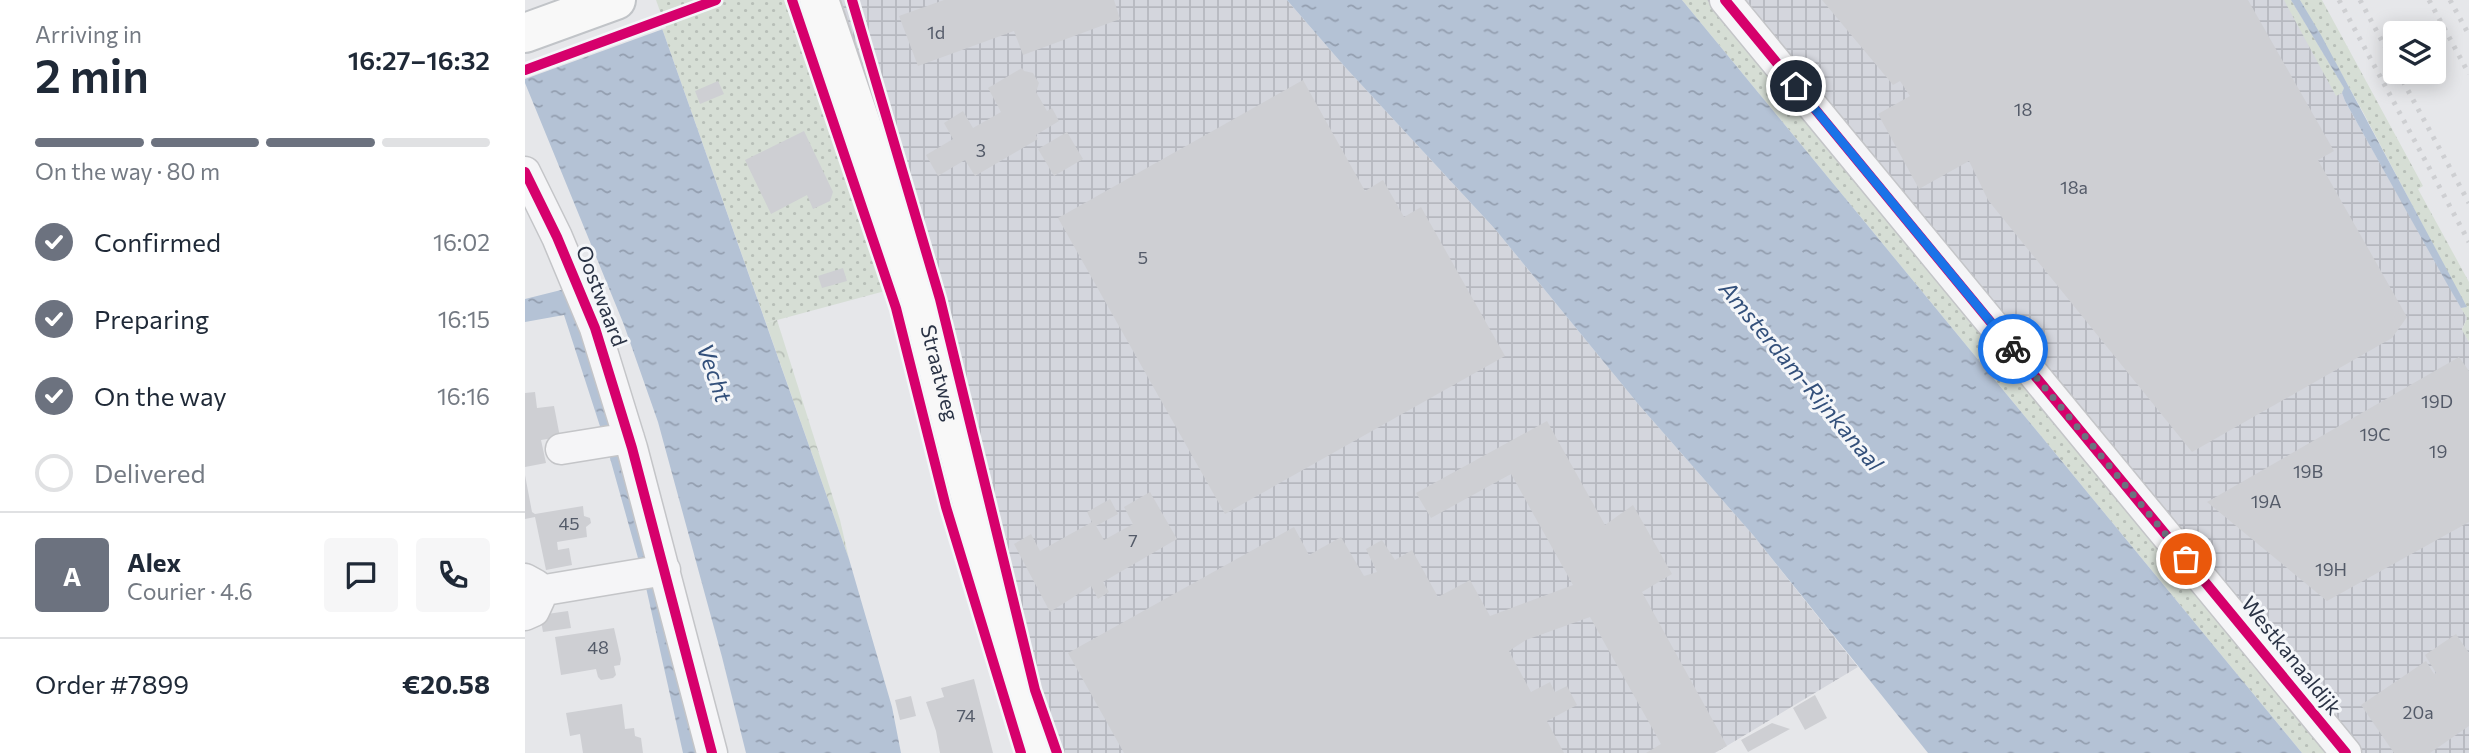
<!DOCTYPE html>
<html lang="en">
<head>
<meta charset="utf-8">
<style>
	:root { --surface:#fff; --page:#f6f6f7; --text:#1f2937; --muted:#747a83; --line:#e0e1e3; --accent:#6c727f }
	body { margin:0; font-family:Commissioner,sans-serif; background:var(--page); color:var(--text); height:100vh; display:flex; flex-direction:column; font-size:26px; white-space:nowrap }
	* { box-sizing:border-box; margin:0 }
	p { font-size:23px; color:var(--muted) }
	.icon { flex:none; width:38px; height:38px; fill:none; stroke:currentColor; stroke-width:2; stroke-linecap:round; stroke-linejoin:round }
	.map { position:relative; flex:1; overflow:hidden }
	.sheet { display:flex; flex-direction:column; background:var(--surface); width:525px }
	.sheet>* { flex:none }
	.tools { position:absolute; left:1858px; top:21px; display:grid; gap:14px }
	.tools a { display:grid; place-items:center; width:63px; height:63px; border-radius:7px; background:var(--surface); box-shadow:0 4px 18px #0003; font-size:35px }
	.pin { position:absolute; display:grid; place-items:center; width:60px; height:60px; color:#fff; margin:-30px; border:4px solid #fff; border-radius:50%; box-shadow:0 2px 7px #0007 }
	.courier { position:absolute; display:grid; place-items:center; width:70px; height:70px; margin:-35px; border:5px solid #1a73e8; border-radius:50%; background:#fff; color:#222; box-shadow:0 2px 9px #0007 }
	.headline em { font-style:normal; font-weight:600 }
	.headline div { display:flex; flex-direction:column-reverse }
	.headline { display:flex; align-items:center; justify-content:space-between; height:119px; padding:0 35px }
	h1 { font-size:46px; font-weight:600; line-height:52px }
	.bar { display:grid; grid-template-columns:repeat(4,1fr); gap:10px 7px; align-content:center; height:84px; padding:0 35px }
	.bar i { height:9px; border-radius:5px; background:var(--line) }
	.bar .active { background:var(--accent) }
	.bar p { grid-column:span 4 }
	.line { display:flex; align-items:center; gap:18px; padding:0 35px; border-top:2px solid var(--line) }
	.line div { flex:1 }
	.round { display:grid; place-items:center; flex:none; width:74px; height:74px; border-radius:7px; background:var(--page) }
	ol { padding:0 35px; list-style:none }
	li { display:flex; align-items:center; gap:21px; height:77px }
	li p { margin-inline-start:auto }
	li .icon { padding:7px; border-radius:50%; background:var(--accent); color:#fff; stroke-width:4 }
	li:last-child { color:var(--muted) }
	li i { width:38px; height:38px; border:4px solid var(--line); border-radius:50% }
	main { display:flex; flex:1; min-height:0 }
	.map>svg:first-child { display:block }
</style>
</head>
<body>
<main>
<section class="sheet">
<div class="headline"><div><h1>2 min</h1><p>Arriving in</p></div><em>16:27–16:32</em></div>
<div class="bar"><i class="active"></i><i class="active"></i><i class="active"></i><i></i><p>On the way · 80 m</p></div>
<ol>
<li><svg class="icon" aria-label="check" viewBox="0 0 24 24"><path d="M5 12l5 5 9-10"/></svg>Confirmed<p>16:02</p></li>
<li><svg class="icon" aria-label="check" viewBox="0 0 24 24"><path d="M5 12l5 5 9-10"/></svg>Preparing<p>16:15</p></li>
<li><svg class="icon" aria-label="check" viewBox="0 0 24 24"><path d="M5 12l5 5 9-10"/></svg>On the way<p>16:16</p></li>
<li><i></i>Delivered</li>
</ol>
<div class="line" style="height:126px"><b class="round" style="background:var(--accent);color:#fff">A</b><div><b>Alex</b><p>Courier · 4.6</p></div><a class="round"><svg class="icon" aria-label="chat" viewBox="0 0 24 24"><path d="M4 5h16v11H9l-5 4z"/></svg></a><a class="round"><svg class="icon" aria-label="phone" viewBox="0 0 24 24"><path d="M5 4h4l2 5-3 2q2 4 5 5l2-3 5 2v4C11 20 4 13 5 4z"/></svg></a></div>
<div class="line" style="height:91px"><div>Order #7899</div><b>€20.58</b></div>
</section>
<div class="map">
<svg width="1944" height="753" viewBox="0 0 1944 753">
	<defs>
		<pattern id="industrial-grid" width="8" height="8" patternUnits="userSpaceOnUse" patternTransform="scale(1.75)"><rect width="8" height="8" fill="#d4d6dd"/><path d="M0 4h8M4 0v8" fill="none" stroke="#b6b8bf"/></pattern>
		<pattern id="grass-dots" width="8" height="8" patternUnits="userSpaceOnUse" patternTransform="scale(1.75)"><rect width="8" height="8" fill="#d6ded5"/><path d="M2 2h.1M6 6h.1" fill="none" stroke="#b8bfb8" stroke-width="1.8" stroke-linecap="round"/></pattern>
		<pattern id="forest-crowns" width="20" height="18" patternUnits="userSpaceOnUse" patternTransform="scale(1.75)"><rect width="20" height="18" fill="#d6ded5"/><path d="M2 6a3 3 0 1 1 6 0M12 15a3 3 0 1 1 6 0" fill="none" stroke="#b8bfb8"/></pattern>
		<pattern id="water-ripples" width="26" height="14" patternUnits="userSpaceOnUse" patternTransform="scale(1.75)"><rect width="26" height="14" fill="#b4c2d5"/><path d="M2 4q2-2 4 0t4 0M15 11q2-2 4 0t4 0" fill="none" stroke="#939eaf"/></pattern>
	</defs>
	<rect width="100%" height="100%" fill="#e6e7ea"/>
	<path fill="url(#industrial-grid)" d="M290,0H762L820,67L970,229L1114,405L1228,535L1333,667L1190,753H513Z
		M1182,0H1766L1819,88L1817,93L1820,101L1942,318L1937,329L1944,342V753H1803Z"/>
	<path fill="url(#grass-dots)" d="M127,0H259L320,161L360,291L241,323Z
		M1157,0H1182L1803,753H1777Z
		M1759,0H1766L1819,88L1817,93L1811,96Z
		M1775,0H1797L1898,186L1893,189L1944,282V342L1937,330L1942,318L1936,308L1941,307L1838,112Z"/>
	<path fill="url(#forest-crowns)" d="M252,320L315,520L324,559L241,323Z"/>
	<path fill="url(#water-ripples)" d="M0,0H127L324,559L367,707L376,753H221L197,657L133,422L99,325L0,83Z
		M762,0H1157L1777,753H1403L1228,535L1114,405L970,229L820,67Z
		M1766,0H1775L1796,35L1942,307L1936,308L1921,282L1820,101L1817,93L1819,88Z
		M44,288L95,448L174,753H158L120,583L83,451L39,315L0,322V299Z"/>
	<path fill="#e6e7ea" d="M0,0H131L141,28L0,79Z"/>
	<path fill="#cecfd3" d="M419,0H589L595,19L498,55L489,31L393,66L374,16Z
		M1297,0H1723L1809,151L1793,160L1882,317L1867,338L1667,452L1463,200L1444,161L1394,189L1353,114L1385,96L1375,81L1368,85Z
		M497,68L499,71L508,73L514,83L511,92L522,111L527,108L534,121L511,135L513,139L450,176L440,160L413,176L401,155L428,139L419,123L438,111L448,128L476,112L463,88Z
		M778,80L840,191L858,180L879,217L896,207L980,356L700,514L533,218Z
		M193,81L199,94L175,104L170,91Z
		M279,131L308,192L305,201L288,209L282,195L246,214L220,160Z
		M542,132L558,159L529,176L513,149Z
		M318,268L322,281L297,288L293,276Z
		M1934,357L1944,371V522L1802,601L1682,502Z
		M10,392L12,408L29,406L35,437L16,440L21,463L0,467V393Z
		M1022,421L1080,525L1108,505L1147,574L1117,592L1202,746L1189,753H1121L1136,744L1065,617L1001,640L984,651L1006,692L1025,682L1030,692L1042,686L1052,705L1022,721L1039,753H599L543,653L769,527L784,555L816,537L839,576L852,572L841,549L857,540L870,560L887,550L913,597L945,580L965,616L1048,585L986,474L906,518L891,493Z
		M0,475L7,512L10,514L58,506L59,516L65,518L66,523L61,527L62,537L32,542L33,550L44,548L47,565L21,570L10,517L0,519Z
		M625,492L652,539L578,582L584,592L573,599L566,586L525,612L489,544L506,534L515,551L567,522L562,512L585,499L593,514L571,526L579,540L608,524L599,507Z
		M43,611L46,628L18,632L15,615Z
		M89,628L96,659L95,665L89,666L91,675L88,678L76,680L73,677L71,669L36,675L30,637Z
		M1931,634L1944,653V726L1905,753H1869L1836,705L1901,661L1909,674L1911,673L1900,655Z
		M449,679L468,753H415L411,731L401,702L419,697L416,688Z
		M1290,695L1302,718L1280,730L1268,708Z
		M386,696L391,716L375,720L370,700Z
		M97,704L100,729L109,728L110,736L116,738L118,753H58L55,734L45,736L41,713Z
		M1247,723L1265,729L1223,752L1216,740Z"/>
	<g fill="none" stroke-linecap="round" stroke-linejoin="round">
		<g stroke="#c4c5c8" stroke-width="33">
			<path id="street" d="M1200,0L1821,753
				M0,172L32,237L70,328L107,448L187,753
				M36,449L104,438
				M14,591L140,570
				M0,615L9,611L15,598L11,585L0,579"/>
		</g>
		<g stroke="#c4c5c8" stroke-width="42">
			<g id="secondary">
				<path id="s1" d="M294,0L396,301L469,590L513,753"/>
			</g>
		</g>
		<g stroke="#c1c4c8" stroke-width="42">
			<path id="primary" d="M0,33L91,0"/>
		</g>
		<use href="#street" stroke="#f5f5f7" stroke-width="30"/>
		<use href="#secondary" stroke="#f8f8f8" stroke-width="38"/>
		<use href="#primary" stroke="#f8f8f8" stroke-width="38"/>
		<path stroke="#cecfd2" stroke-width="5" stroke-dasharray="3.5 7" stroke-linecap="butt" d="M1814,0L1944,242
			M1835,0L1871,67
			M1904,0L1944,74
			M1925,0L1944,35
			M1873,72L1944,203"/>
		<g stroke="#f4f6f9" stroke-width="15">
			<path id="cycleway" d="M267,0L371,308L421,507L496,753
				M327,0L415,299L510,690L532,753
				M1200,0L1821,753
				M0,70L191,0
				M0,172L32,237L70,328L107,448L187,753"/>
		</g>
		<use href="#cycleway" stroke="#d6006c" stroke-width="10"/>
	</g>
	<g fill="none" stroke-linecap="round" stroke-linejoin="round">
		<path stroke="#6c727f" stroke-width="7" stroke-dasharray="0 12.6" d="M1488,349L1661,559"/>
		<path stroke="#1a73e8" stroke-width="9" d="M1271,86L1488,349"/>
	</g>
	<g text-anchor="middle" stroke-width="6" stroke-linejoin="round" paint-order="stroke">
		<g font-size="18" fill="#545b69">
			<text x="411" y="39">1d</text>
			<text x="1498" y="116">18</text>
			<text x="456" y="157">3</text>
			<text x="1549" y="194">18a</text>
			<text x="618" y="264">5</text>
			<text x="1912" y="408">19D</text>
			<text x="1850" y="441">19C</text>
			<text x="1913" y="458">19</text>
			<text x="1783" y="478">19B</text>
			<text x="1741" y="508">19A</text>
			<text x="44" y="530">45</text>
			<text x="608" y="547">7</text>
			<text x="1806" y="576">19H</text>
			<text x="73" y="654">48</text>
			<text x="1893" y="719">20a</text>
			<text x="441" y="722">74</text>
		</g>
		<g font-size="21" fill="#2a3345" stroke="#f4f6f9">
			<text transform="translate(76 296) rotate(69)" y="7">Oostwaard</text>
			<text dy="7" stroke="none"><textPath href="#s1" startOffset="392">Straatweg</textPath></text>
			<text transform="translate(1766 656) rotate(51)" y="7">Westkanaaldijk</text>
		</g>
		<g font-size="23" font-style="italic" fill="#33507b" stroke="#f4f6f9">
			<text transform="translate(189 373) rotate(70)" y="8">Vecht</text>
			<text transform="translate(1276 376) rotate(50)" y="8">Amsterdam-Rijnkanaal</text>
		</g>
	</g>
</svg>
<div class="tools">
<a><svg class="icon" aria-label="layers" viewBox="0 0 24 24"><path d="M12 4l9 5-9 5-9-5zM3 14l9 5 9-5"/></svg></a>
</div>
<div class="pin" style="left:1661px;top:559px;background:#ea580c"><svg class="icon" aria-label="bag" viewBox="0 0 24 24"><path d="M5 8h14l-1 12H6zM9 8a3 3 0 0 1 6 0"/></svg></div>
<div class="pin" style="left:1271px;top:86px;background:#1f2937"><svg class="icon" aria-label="home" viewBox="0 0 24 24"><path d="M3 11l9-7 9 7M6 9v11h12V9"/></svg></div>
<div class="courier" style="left:1488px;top:349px"><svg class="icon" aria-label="bike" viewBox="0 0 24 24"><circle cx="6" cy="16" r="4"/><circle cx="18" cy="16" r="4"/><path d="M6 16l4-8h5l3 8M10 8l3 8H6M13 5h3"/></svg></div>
</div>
</main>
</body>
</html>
